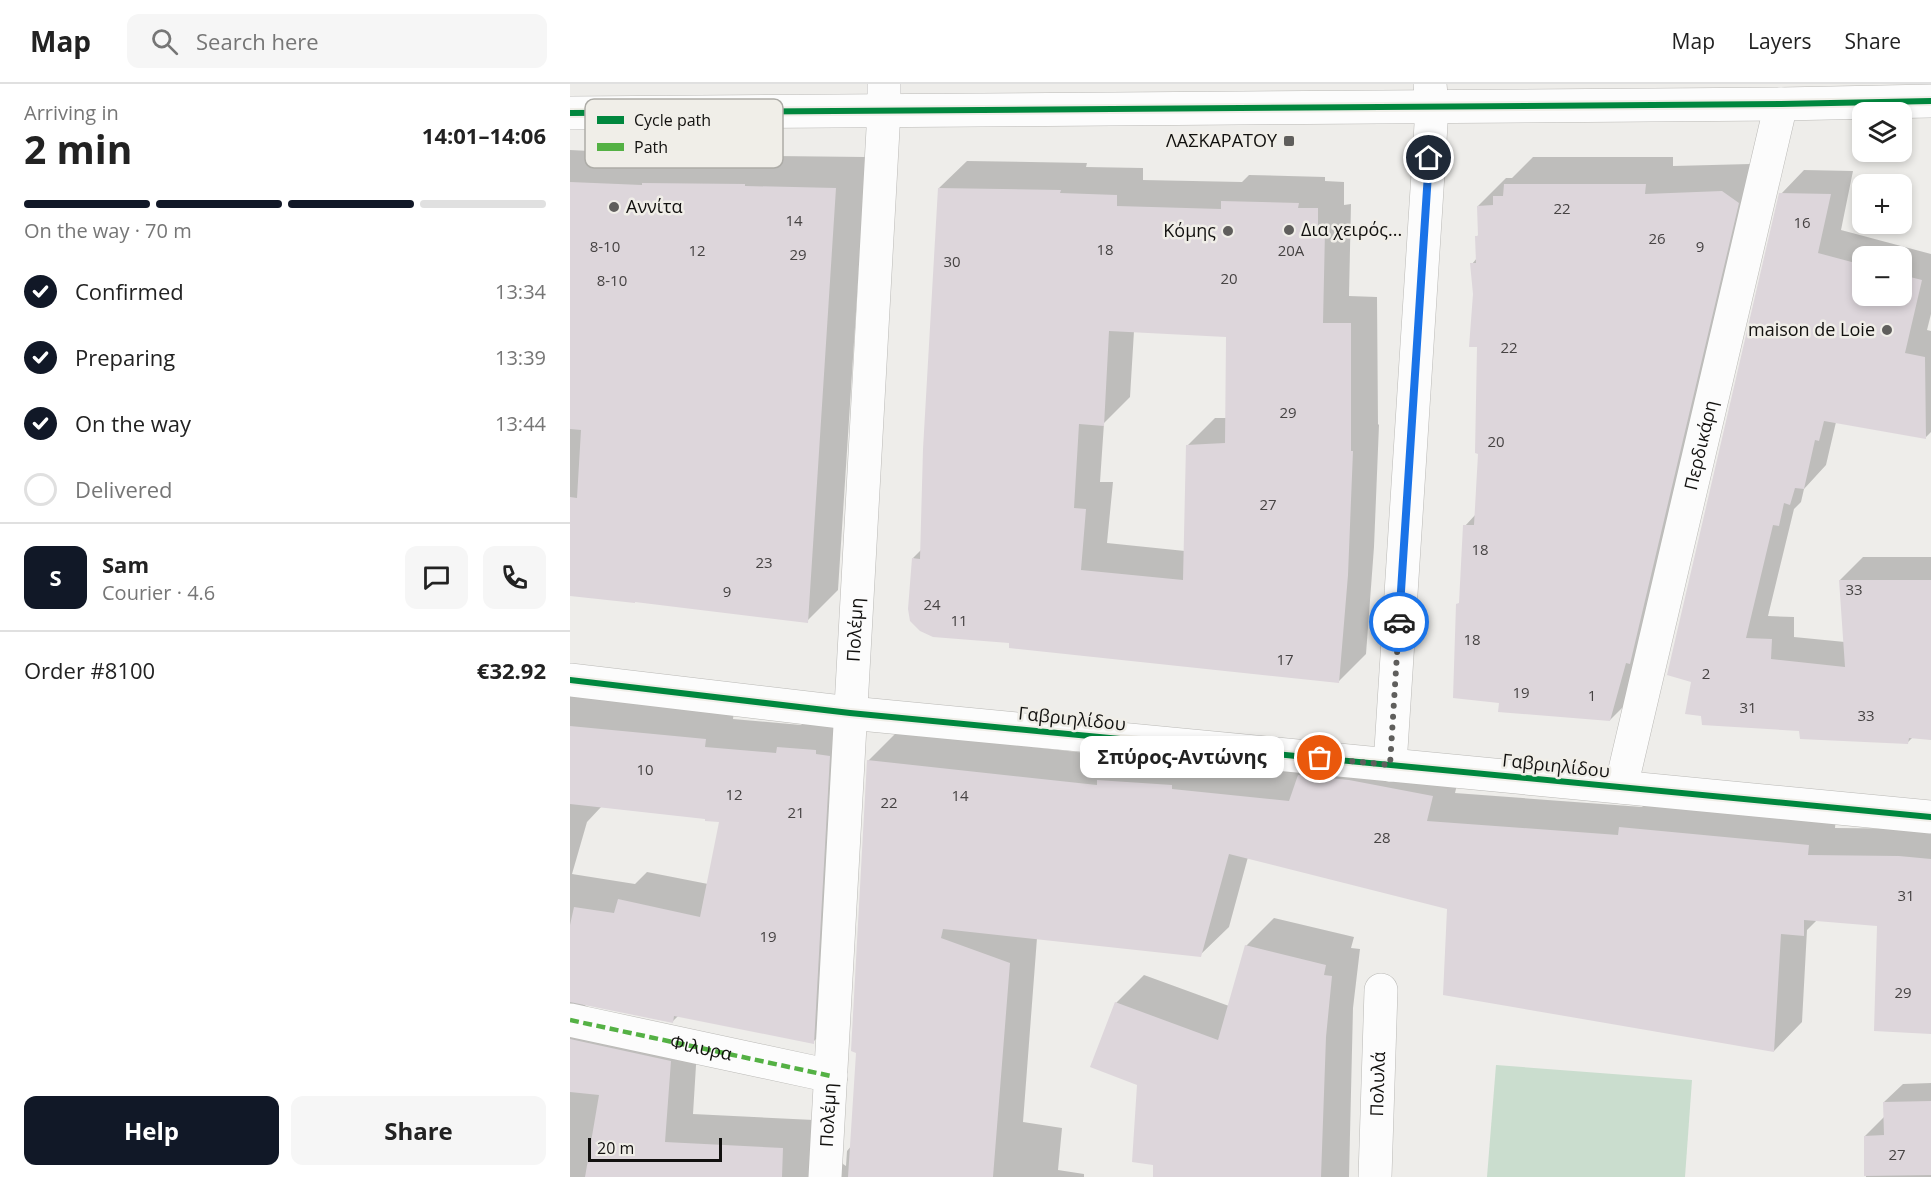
<!DOCTYPE html>
<html lang="en">
<head>
<meta charset="utf-8">
<style>
	:root { --surface:#fff; --page:#f6f6f6; --text:#222; --muted:#767676; --line:#e0e0e0; --accent:#111827 }
	body { margin:0; font-family:"Open Sans",sans-serif; background:var(--page); color:var(--text); height:100vh; display:flex; flex-direction:column; font-size:22px; white-space:nowrap }
	* { box-sizing:border-box; margin:0 }
	p { font-size:20px; color:var(--muted) }
	.icon { flex:none; width:33px; height:33px; fill:none; stroke:currentColor; stroke-width:2; stroke-linecap:round; stroke-linejoin:round }
	.map { position:relative; flex:1; overflow:hidden }
	.panel { display:flex; flex-direction:column; background:var(--surface); width:570px }
	.panel>* { flex:none }
	.buttons { position:absolute; left:1282px; top:18px; display:grid; gap:12px }
	.buttons a { display:grid; place-items:center; width:60px; height:60px; border-radius:12px; background:var(--surface); box-shadow:0 3px 9px #0003; font-size:30px }
	.scale { position:absolute; left:18px; bottom:15px; width:134px; box-sizing:border-box; padding-left:6px; border:3px solid #12110f; border-top:0; font-size:16px; line-height:21px; white-space:nowrap; color:#12110f; -webkit-text-stroke:4px #f0eee8; paint-order:stroke }
	.pin { position:absolute; display:grid; place-items:center; width:51px; height:51px; color:#fff; margin:-26px; border:3px solid #fff; border-radius:50%; box-shadow:0 2px 6px #0007 }
	.courier { position:absolute; display:grid; place-items:center; width:60px; height:60px; margin:-30px; border:4px solid #1a73e8; border-radius:50%; background:#fff; color:#222; box-shadow:0 2px 8px #0007 }
	.bubble { position:absolute; height:42px; border-radius:12px; background:var(--surface); box-shadow:0 3px 9px #0003; font-size:20px; font-weight:700; line-height:42px; text-align:center }
	.head em { font-style:normal; font-weight:700 }
	.head div { display:flex; flex-direction:column-reverse }
	.head { display:flex; align-items:center; justify-content:space-between; height:102px; padding:0 24px }
	h1 { font-size:39px; font-weight:700; line-height:45px }
	.bar { display:grid; grid-template-columns:repeat(4,1fr); gap:9px 6px; align-content:center; height:72px; padding:0 24px }
	.bar i { height:8px; border-radius:4px; background:var(--line) }
	.bar .current { background:var(--accent) }
	.bar p { grid-column:span 4 }
	.line { display:flex; align-items:center; gap:15px; padding:0 24px; border-top:2px solid var(--line) }
	.line div { flex:1 }
	.round { display:grid; place-items:center; flex:none; width:63px; height:63px; border-radius:12px; background:var(--page) }
	ol { padding:0 24px; list-style:none }
	li { display:flex; align-items:center; gap:18px; height:66px }
	li p { margin-inline-start:auto }
	li .icon { padding:6px; border-radius:50%; background:var(--accent); color:#fff; stroke-width:4 }
	li:last-child { color:var(--muted) }
	li i { width:33px; height:33px; border:3px solid var(--line); border-radius:50% }
	.button { display:flex; gap:12px; margin-top:auto; padding:12px 24px }
	.button a { flex:1; height:69px; border-radius:12px; background:var(--accent); color:#fff; font-size:24px; font-weight:700; line-height:69px; text-align:center }
	.button a+a { background:var(--page); color:var(--text) }
	header { display:flex; align-items:center; gap:36px; box-sizing:border-box; height:84px; padding:0 30px; background:var(--surface); border-bottom:2px solid var(--line) }
	header strong { font-size:28px }
	nav { display:flex; gap:33px; margin-inline-start:auto; font-size:21px }
	.search { width:420px; height:54px; background:var(--page); display:flex; align-items:center; gap:15px; box-sizing:border-box; padding:0 21px; border-radius:12px; color:var(--muted); font-size:22px }
	main { display:flex; flex:1; min-height:0 }
	.map>svg:first-child { display:block }
</style>
</head>
<body>
<header>
<strong>Map</strong>
<div class="search"><svg class="icon" aria-label="search" viewBox="0 0 24 24"><circle cx="10" cy="10" r="6"/><path d="M15 15l6 6"/></svg>Search here</div>
<nav><a>Map</a><a>Layers</a><a>Share</a></nav>
</header>
<main>
<section class="panel">
<div class="head"><div><h1>2 min</h1><p>Arriving in</p></div><em>14:01–14:06</em></div>
<div class="bar"><i class="current"></i><i class="current"></i><i class="current"></i><i></i><p>On the way · 70 m</p></div>
<ol>
<li><svg class="icon" aria-label="check" viewBox="0 0 24 24"><path d="M5 12l5 5 9-10"/></svg>Confirmed<p>13:34</p></li>
<li><svg class="icon" aria-label="check" viewBox="0 0 24 24"><path d="M5 12l5 5 9-10"/></svg>Preparing<p>13:39</p></li>
<li><svg class="icon" aria-label="check" viewBox="0 0 24 24"><path d="M5 12l5 5 9-10"/></svg>On the way<p>13:44</p></li>
<li><i></i>Delivered</li>
</ol>
<div class="line" style="height:108px"><b class="round" style="background:var(--accent);color:#fff">S</b><div><b>Sam</b><p>Courier · 4.6</p></div><a class="round"><svg class="icon" aria-label="chat" viewBox="0 0 24 24"><path d="M4 5h16v11H9l-5 4z"/></svg></a><a class="round"><svg class="icon" aria-label="phone" viewBox="0 0 24 24"><path d="M5 4h4l2 5-3 2q2 4 5 5l2-3 5 2v4C11 20 4 13 5 4z"/></svg></a></div>
<div class="line" style="height:78px"><div>Order #8100</div><b>€32.92</b></div>
<div class="button"><a>Help</a><a>Share</a></div>
</section>
<div class="map">
<svg width="1361" height="1093" viewBox="0 0 1361 1093">
	<rect width="100%" height="100%" fill="#eeedea"/>
	<path fill="#caddce" d="M926,981L1122,996L1115,1093H917Z"/>
	<path fill="#0003" fill-rule="evenodd" d="M0,66L102,71L105,69H205V72L296,73L268,506L237,537L65,516L0,511Z
		M963,73H1103V82L1180,80L1068,608L1040,636L931,617L891,518L895,442L906,430L909,368V262L902,180L907,174L906,153L910,150L908,122L936,94H942Z
		M397,77L517,79L516,83L573,84V96L672,98L679,91L755,93V97L774,98V121L781,120L779,212L807,213L808,340L809,341L804,463L796,570L769,597L441,557L343,474L351,466L369,104ZM564,247L658,252L657,334H645L617,362L615,467L537,459L543,398H530L534,339L560,313Z
		M1234,86L1283,87L1271,146L1361,170V230L1357,246L1361,247V348L1356,353L1266,338L1256,381L1234,405L1231,418L1224,425L1198,532L1224,533V553L1275,558L1270,496L1293,473H1361V655L1343,653L1338,658L1231,645L1134,639L1211,110ZM1293,172H1332V212H1293Z
		M0,611L164,627L163,635L231,641L237,636L274,639L271,930L243,958L109,931L103,937L9,918L24,926L128,949L123,1030L265,1037L266,1072L273,1080L276,1082L277,1067L282,1061L288,967L298,677L327,648L552,673L557,668L891,684L885,709L1072,723L1079,716L1266,733L1265,744L1361,745V948L1308,841L1248,835L1237,846L1232,938L1204,967L879,824L678,773L659,843L630,871L467,854L453,1038L492,1044L488,1086L514,1090V1093H0ZM32,722L136,733L151,737L138,800L77,788L65,800L2,790L17,738Z
		M704,834L784,853L781,864L790,865L783,924L779,1093H584L585,1079L568,1000L546,919L574,891L659,922L676,862Z
		M1361,999V1093H1296L1295,1052L1314,1033V1018L1333,1000Z"/>
	<path fill="#ddd6db" fill-rule="evenodd" d="M0,98L72,101V99L175,100V102L266,104L238,539L65,518V519L0,512V413L7,414L11,346L0,345Z
		M934,100H1076L1075,110L1152,107L1169,119L1060,580L1056,579L1040,637L928,628L929,619L883,614L886,520L889,519L893,441H904L908,370L905,369L907,263H899L903,210L900,179H906L905,152H908L907,122L923,121V112H933Z
		M368,104L491,106L490,109L547,111V122L651,125V117L729,119L728,124H748V147H755L753,239H781V367H783L778,491L769,599L439,564V559L363,553L350,547L340,537L338,525L342,474L350,475L353,365ZM539,247L656,253L655,359L616,361L613,496L511,486L516,425L504,424L509,340L534,342Z
		M1209,109L1261,110L1248,169L1293,181V212H1332V191L1352,196L1335,269L1355,273L1356,355L1254,337L1249,357L1245,356L1234,405L1225,404L1220,421L1214,419L1209,442L1203,441L1176,554L1202,555L1201,575L1275,583L1269,496H1361V656L1339,654L1338,660L1230,655L1229,647L1132,641L1131,632L1115,630L1121,598L1097,591Z
		M0,642L136,655L135,663L206,669L207,663L246,666V670L260,672L244,960L104,932L103,939L0,918V841L4,823L44,829L48,815L130,833L149,738L135,737V735L0,720Z
		M297,676L527,701V696L602,701V705L719,717L728,691L779,696L863,712L857,737L1048,751L1049,743L1239,761L1238,771L1329,772L1361,775V950L1304,947L1307,842L1234,836V852L1211,850L1204,968L873,911L877,825L659,770L631,873L373,845L371,854L440,879L423,1093H278L286,969L281,967Z
		M675,861L756,881L754,891L762,892L756,953L751,1093H583V1081L562,1078L567,1001L520,983L545,918L648,956Z
		M0,955L101,977L95,1058L213,1064L212,1093H15L29,1011L0,1008Z
		M1361,1017V1091L1294,1092V1052L1314,1051L1313,1018Z"/>
	<g fill="none" stroke-linecap="round" stroke-linejoin="round">
		<g stroke="#bab9b6" stroke-width="34">
			<g id="pedestrian">
				<path id="s1" d="M0,936L261,992"/>
			</g>
		</g>
		<g stroke="#bab9b6" stroke-width="34">
			<g id="minor">
				<path d="M0,596L280,629L1361,733"/>
				<path d="M820,681L859,74L862,23L860,0"/>
				<path id="s2" d="M1051,703L1211,20"/>
				<path id="s3" d="M255,1093L314,27V0"/>
				<path id="s4" d="M805,1093L811,906"/>
			</g>
		</g>
		<g stroke="#bab9b6" stroke-width="34">
			<path id="tertiary" d="M0,29L1211,20L1361,17"/>
		</g>
		<use href="#pedestrian" stroke="#fcfcfc" stroke-width="33"/>
		<use href="#minor" stroke="#fcfcfc" stroke-width="33"/>
		<use href="#tertiary" stroke="#fcfcfc" stroke-width="33"/>
		<path stroke="#54b144" stroke-width="4.5" stroke-dasharray="9 4.5" stroke-linecap="butt" d="M0,936L261,992"/>
		<g stroke="#f0eee8" stroke-width="10">
			<path id="cycleway" d="M0,29L1211,20L1361,17
				M0,596L280,629L1361,733"/>
		</g>
		<use href="#cycleway" stroke="#00873e" stroke-width="6"/>
	</g>
	<g fill="none" stroke-linecap="round" stroke-linejoin="round">
		<path stroke="#5f5e5c" stroke-width="6" stroke-dasharray="0 10.8" d="M750,674L820,681L829,538"/>
		<path stroke="#1a73e8" stroke-width="8" d="M829,538L859,74"/>
	</g>
	<g fill="#5f5e5c" stroke="#f0eee8" stroke-width="2">
		<rect x="713" y="51" width="12" height="12" rx="3"/>
		<circle cx="44" cy="123" r="6"/>
		<circle cx="719" cy="146" r="6"/>
		<circle cx="658" cy="147" r="6"/>
		<circle cx="1317" cy="246" r="6"/>
	</g>
	<g text-anchor="middle" stroke-width="5" stroke-linejoin="round" paint-order="stroke">
		<g font-size="15" fill="#464343">
			<text x="992" y="130">22</text>
			<text x="224" y="142">14</text>
			<text x="1232" y="144">16</text>
			<text x="1087" y="160">26</text>
			<text x="35" y="168">8-10</text>
			<text x="1130" y="168">9</text>
			<text x="535" y="171">18</text>
			<text x="127" y="172">12</text>
			<text x="721" y="172">20Α</text>
			<text x="228" y="176">29</text>
			<text x="382" y="183">30</text>
			<text x="659" y="200">20</text>
			<text x="42" y="202">8-10</text>
			<text x="939" y="269">22</text>
			<text x="718" y="334">29</text>
			<text x="926" y="363">20</text>
			<text x="698" y="426">27</text>
			<text x="910" y="471">18</text>
			<text x="194" y="484">23</text>
			<text x="1284" y="511">33</text>
			<text x="157" y="513">9</text>
			<text x="362" y="526">24</text>
			<text x="389" y="542">11</text>
			<text x="902" y="561">18</text>
			<text x="715" y="581">17</text>
			<text x="1136" y="595">2</text>
			<text x="951" y="614">19</text>
			<text x="1022" y="617">1</text>
			<text x="1178" y="629">31</text>
			<text x="1296" y="637">33</text>
			<text x="75" y="691">10</text>
			<text x="164" y="716">12</text>
			<text x="390" y="717">14</text>
			<text x="319" y="724">22</text>
			<text x="226" y="734">21</text>
			<text x="812" y="759">28</text>
			<text x="1336" y="817">31</text>
			<text x="198" y="858">19</text>
			<text x="1333" y="914">29</text>
			<text x="1327" y="1076">27</text>
		</g>
		<g font-size="18" fill="#12110f" stroke="#f0eee8" text-anchor="end">
			<text x="707" y="63">ΛΑΣΚΑΡΑΤΟΥ</text>
			<text x="56" y="129" text-anchor="start">Αννίτα</text>
			<text x="731" y="152" text-anchor="start">Δια χειρός...</text>
			<text x="646" y="153">Κόμης</text>
			<text x="1305" y="252">maison de Loie</text>
		</g>
		<g font-size="18" fill="#12110f" stroke="#f0eee8">
			<text dy="6" stroke="none"><textPath href="#s2" startOffset="351">Περδικάρη</textPath></text>
			<text dy="6" stroke="none"><textPath href="#s3" startOffset="548">Πολέμη</textPath></text>
			<text transform="translate(502 635) rotate(6)" y="6">Γαβριηλίδου</text>
			<text transform="translate(986 682) rotate(6)" y="6">Γαβριηλίδου</text>
			<text dy="6" stroke="none"><textPath href="#s1" startOffset="134">Φιλυρα</textPath></text>
			<text dy="6" stroke="none"><textPath href="#s4" startOffset="93">Πολυλά</textPath></text>
			<text dy="6" stroke="none"><textPath href="#s3" startOffset="62">Πολέμη</textPath></text>
		</g>
	</g>
	<rect x="15" y="15" width="198" height="69" rx="9" fill="#f0eee8" stroke="#adaca7" stroke-width="1.5"/>
	<rect x="27" y="32" width="27" height="8" fill="#00873e"/>
	<rect x="27" y="59" width="27" height="8" fill="#54b144"/>
	<g font-size="16" fill="#12110f">
		<text x="64" y="42">Cycle path</text>
		<text x="64" y="69">Path</text>
	</g>
</svg>
<div class="buttons">
<a><svg class="icon" aria-label="layers" viewBox="0 0 24 24"><path d="M12 4l9 5-9 5-9-5zM3 14l9 5 9-5"/></svg></a>
<a>+</a>
<a>−</a>
</div>
<div class="scale">20 m</div>
<div class="pin" style="left:750px;top:674px;background:#ea580c"><svg class="icon" aria-label="bag" viewBox="0 0 24 24"><path d="M5 8h14l-1 12H6zM9 8a3 3 0 0 1 6 0"/></svg></div>
<div class="pin" style="left:859px;top:74px;background:#1f2937"><svg class="icon" aria-label="home" viewBox="0 0 24 24"><path d="M3 11l9-7 9 7M6 9v11h12V9"/></svg></div>
<div class="courier" style="left:829px;top:538px"><svg class="icon" aria-label="car" viewBox="0 0 24 24"><path d="M5 17H2v-5l4-1 3-4h7l3 4 3 1v5h-3M9 17h6M6 11h13"/><circle cx="7" cy="17" r="2"/><circle cx="17" cy="17" r="2"/></svg></div>
<div class="bubble" style="left:510px;top:652px;width:204px">Σπύρος-Αντώνης</div>
</div>
</main>
</body>
</html>
